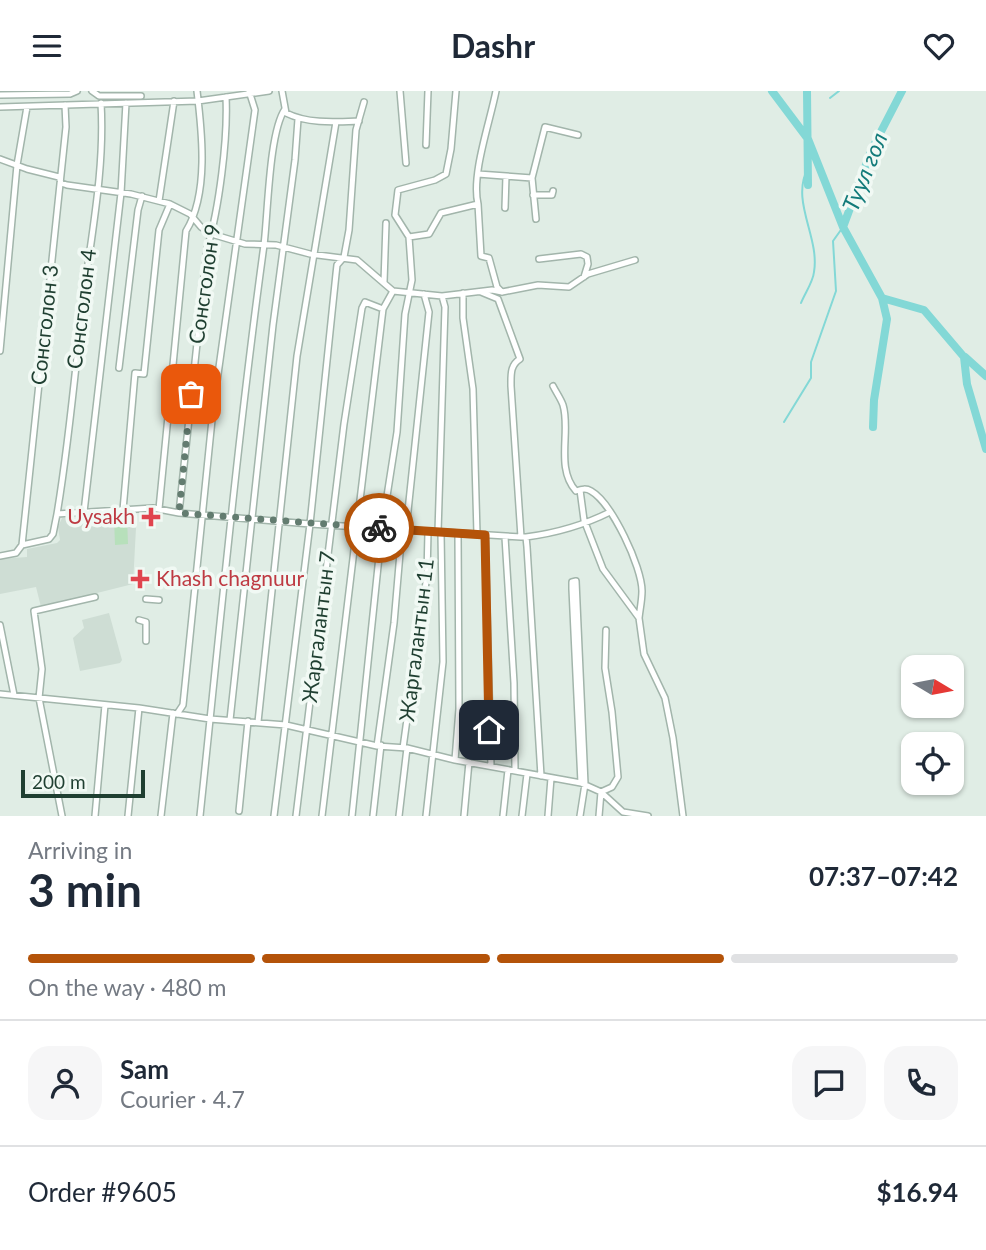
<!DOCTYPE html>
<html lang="en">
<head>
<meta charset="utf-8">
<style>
	:root { --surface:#fff; --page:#f6f6f7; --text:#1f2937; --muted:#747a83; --line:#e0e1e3; --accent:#b45309 }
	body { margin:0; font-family:Lato,sans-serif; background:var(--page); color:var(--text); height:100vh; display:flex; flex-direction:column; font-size:26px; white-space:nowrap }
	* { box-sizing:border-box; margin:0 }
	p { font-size:23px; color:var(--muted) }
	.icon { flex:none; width:38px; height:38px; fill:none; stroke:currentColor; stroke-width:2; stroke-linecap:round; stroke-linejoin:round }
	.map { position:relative; height:725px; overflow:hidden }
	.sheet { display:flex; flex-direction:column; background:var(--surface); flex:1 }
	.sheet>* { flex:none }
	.needle { width:46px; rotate:100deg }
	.fabs { position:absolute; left:901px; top:564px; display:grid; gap:14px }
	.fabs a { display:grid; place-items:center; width:63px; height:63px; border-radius:14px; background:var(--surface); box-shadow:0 2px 5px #0004; font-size:35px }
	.scale { position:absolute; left:21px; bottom:18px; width:124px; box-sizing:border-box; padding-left:7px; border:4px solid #1f3f31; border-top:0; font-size:19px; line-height:24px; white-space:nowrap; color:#1f3f31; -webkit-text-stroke:5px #f1f9f4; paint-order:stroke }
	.pin { position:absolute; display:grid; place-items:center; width:60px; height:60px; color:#fff; margin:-30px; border-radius:14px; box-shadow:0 4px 10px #0006 }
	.courier { position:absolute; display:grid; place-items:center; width:70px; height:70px; margin:-35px; border:5px solid #b45309; border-radius:50%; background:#fff; color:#222; box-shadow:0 2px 9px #0007 }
	.head em { font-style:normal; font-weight:700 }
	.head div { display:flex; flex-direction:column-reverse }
	.head { display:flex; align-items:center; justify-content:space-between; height:119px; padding:0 28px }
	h1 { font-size:46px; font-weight:700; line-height:52px }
	.bar { display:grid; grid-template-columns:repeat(4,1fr); gap:10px 7px; align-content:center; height:84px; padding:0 28px }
	.bar i { height:9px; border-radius:5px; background:var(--line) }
	.bar .on { background:var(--accent) }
	.bar p { grid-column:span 4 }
	.line { display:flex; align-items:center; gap:18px; padding:0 28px; border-top:2px solid var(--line) }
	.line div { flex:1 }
	.round { display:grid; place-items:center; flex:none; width:74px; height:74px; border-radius:21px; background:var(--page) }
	header { display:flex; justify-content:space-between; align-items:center; height:91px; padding:0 28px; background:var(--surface); font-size:32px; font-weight:700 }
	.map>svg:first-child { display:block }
</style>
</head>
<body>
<header><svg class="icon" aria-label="menu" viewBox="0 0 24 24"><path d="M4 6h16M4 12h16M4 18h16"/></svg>Dashr<svg class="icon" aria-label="heart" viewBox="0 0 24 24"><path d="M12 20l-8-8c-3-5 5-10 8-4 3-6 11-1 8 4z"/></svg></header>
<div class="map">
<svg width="986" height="725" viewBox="0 0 986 725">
	<rect width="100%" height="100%" fill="#e0ede5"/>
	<path fill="#ceddd4" d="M130,424L132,437H136L133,493L41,516L36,496L0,503V468L27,466V458L57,452L60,449L58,436L62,427Z
		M109,522L122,569L120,572L80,580L73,547L84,537L82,529Z"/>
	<path fill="#b7e0bb" d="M114,427H127L128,453L115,454Z"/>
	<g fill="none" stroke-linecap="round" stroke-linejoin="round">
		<path stroke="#83d8d6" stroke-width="2" d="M830,7L839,0
			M801,212C805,202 813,191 814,181C820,146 790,110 808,77
			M784,331L811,287V271L836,200L833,150L843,136"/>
		<path stroke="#83d8d6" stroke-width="8" d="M772,0L808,48L843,136
			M807,0L808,94
			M902,0L872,58L843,136L882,207L924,219L964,266L967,293L986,358
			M965,266L986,285
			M873,336L874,309L887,228L882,207"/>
		<g stroke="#a2b5ab" stroke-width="8">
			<path id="street" d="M92,0L99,5H141
				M282,0L286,22C308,33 335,31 359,30
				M400,0L406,72
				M0,4L70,3L77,0
				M0,16L198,10L269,0
				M426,54L428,0
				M0,68L27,78L59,86L61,92L67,94L131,103L170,113L190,123L201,136L215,144L245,153L276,154L310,163L357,169L393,200L442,205L492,199L502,201L538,194L569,196L588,183L635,169
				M478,83L532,87L545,36L578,44
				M532,87L536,128
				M533,104H552L553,100
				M159,110L174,10
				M478,113L481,165L489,167L497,196L502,201
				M505,117L506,85
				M409,146L429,143L441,122L478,113C471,84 490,31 496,0
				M539,168L581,163L587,166L588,173L584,186
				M384,191L386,132
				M481,201L498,208L520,268C510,274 511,284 511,295L521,446H526L527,456L541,685
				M463,202V227L473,298L477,443
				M0,260L17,74L27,16
				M119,277L138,119L142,105
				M553,295C556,301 561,308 563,314C571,340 555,377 576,400C582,398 586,397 591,400C612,412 642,476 642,500C642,509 640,518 639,527
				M580,399L584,429L603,478L639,527L644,563L665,607L673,647L683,725
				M159,418L186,140C209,103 202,41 197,0
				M123,419L135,282L144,283L159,139L170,113
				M84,421L121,102L126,12
				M179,422L207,158C219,118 228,48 226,6
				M57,423C69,352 75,281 83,210C91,145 105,78 101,12
				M406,439L429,221L424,203
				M438,441L445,216L442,205
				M485,444L491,675
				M505,446L514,592L515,679
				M526,446C557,442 582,435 610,421
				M22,454L66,36L65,14
				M0,465L16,462L22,454L49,448L53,443L57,423L153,417L179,422L310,433L521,446
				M576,490L585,693L580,725
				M576,490L572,491V498L581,692
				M146,508L159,509
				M139,529L146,531V550
				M0,534L14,604
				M606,539L605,577L612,621L618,686L612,696L601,701L623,721L648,725
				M0,603L139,617L210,628L286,634L377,655L407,657L455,669L581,692L601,701L599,725
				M177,623L183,614L213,319L255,19L249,0
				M230,629L273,234L295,69L298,28
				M258,631L297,265L336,31
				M377,655L394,532L402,439
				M403,657L427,484L428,441
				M455,669L459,618L458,443
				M239,720L248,630
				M62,725L39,607L42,578L34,520L95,506
				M95,725L105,614
				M128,725L139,617
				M161,725L173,622
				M200,725C220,535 238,343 264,154C268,122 269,41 285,18
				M274,725L310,433L336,183L337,174L344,166L349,139L356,39L364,11
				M296,725L344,333L362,217L365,211L383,218
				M322,725L383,218L393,200
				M352,725L382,437L397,341L405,223L412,189L409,146L395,124L398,99L435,89L446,83L451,58L456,0
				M373,725L381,654
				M399,725L407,657
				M426,725L443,571L441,442
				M464,725L469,671
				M503,725L508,679
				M522,725L527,683
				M548,725L551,687"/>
		</g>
		<use href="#street" stroke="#fff" stroke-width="5"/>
	</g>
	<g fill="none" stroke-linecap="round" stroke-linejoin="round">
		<path stroke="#637c70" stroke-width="7" stroke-dasharray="0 12.6" d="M191,303L179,422L379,437"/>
		<path stroke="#b45309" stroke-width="9" d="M379,437L485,444L489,639"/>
	</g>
	<g fill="#e0444e" stroke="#f1f9f4" stroke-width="2.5">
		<path d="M147.5 415.5h7v7h7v7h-7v7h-7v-7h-7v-7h7z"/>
		<path d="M136.5 477.5h7v7h7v7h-7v7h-7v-7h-7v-7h7z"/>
	</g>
	<g text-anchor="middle" stroke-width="7" stroke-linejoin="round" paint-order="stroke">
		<g font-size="21" fill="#1f3f31" stroke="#f1f9f4">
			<text transform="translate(205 193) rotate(-82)" y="7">Сонсголон 9</text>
			<text transform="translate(82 218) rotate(-83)" y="7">Сонсголон 4</text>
			<text transform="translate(45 234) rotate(-84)" y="7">Сонсголон 3</text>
			<text transform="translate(319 536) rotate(-83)" y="7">Жаргалантын 7</text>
			<text transform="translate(417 549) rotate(-83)" y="7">Жаргалантын 11</text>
		</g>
		<g font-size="21" fill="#be3a42" stroke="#f1f9f4" text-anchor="end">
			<text x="135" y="433">Uysakh</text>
			<text x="156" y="495" text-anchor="start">Khash chagnuur</text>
		</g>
		<g font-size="23" font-style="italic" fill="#137b7a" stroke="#f1f9f4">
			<text transform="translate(865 81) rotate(-68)" y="8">Туул гол</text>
		</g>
	</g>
</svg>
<div class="fabs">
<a><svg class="needle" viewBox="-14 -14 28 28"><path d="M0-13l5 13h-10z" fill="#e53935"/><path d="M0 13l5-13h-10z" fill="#747a83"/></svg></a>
<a><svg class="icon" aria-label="locate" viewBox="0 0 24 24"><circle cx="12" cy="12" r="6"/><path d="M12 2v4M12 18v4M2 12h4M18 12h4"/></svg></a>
</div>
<div class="scale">200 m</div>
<div class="pin" style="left:191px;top:303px;background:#ea580c"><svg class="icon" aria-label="bag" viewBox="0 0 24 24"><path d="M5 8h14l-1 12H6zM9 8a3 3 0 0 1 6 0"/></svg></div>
<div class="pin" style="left:489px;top:639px;background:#1f2937"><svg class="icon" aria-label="home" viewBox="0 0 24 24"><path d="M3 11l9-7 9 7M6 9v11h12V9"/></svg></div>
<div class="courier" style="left:379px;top:437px"><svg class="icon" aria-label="bike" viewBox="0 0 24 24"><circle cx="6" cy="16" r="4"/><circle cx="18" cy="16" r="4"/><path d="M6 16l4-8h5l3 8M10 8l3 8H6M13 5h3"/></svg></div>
</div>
<section class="sheet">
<div class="head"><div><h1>3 min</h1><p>Arriving in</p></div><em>07:37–07:42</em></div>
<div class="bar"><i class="on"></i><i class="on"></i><i class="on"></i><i></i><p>On the way · 480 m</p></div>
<div class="line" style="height:126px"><a class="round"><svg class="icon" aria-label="person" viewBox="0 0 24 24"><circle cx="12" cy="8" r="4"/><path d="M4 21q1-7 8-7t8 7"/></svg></a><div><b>Sam</b><p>Courier · 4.7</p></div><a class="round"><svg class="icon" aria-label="chat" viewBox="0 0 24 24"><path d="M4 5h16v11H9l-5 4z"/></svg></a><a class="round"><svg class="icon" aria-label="phone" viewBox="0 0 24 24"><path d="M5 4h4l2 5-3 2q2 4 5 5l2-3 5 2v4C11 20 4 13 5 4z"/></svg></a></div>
<div class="line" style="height:91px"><div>Order #9605</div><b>$16.94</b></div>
</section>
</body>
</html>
